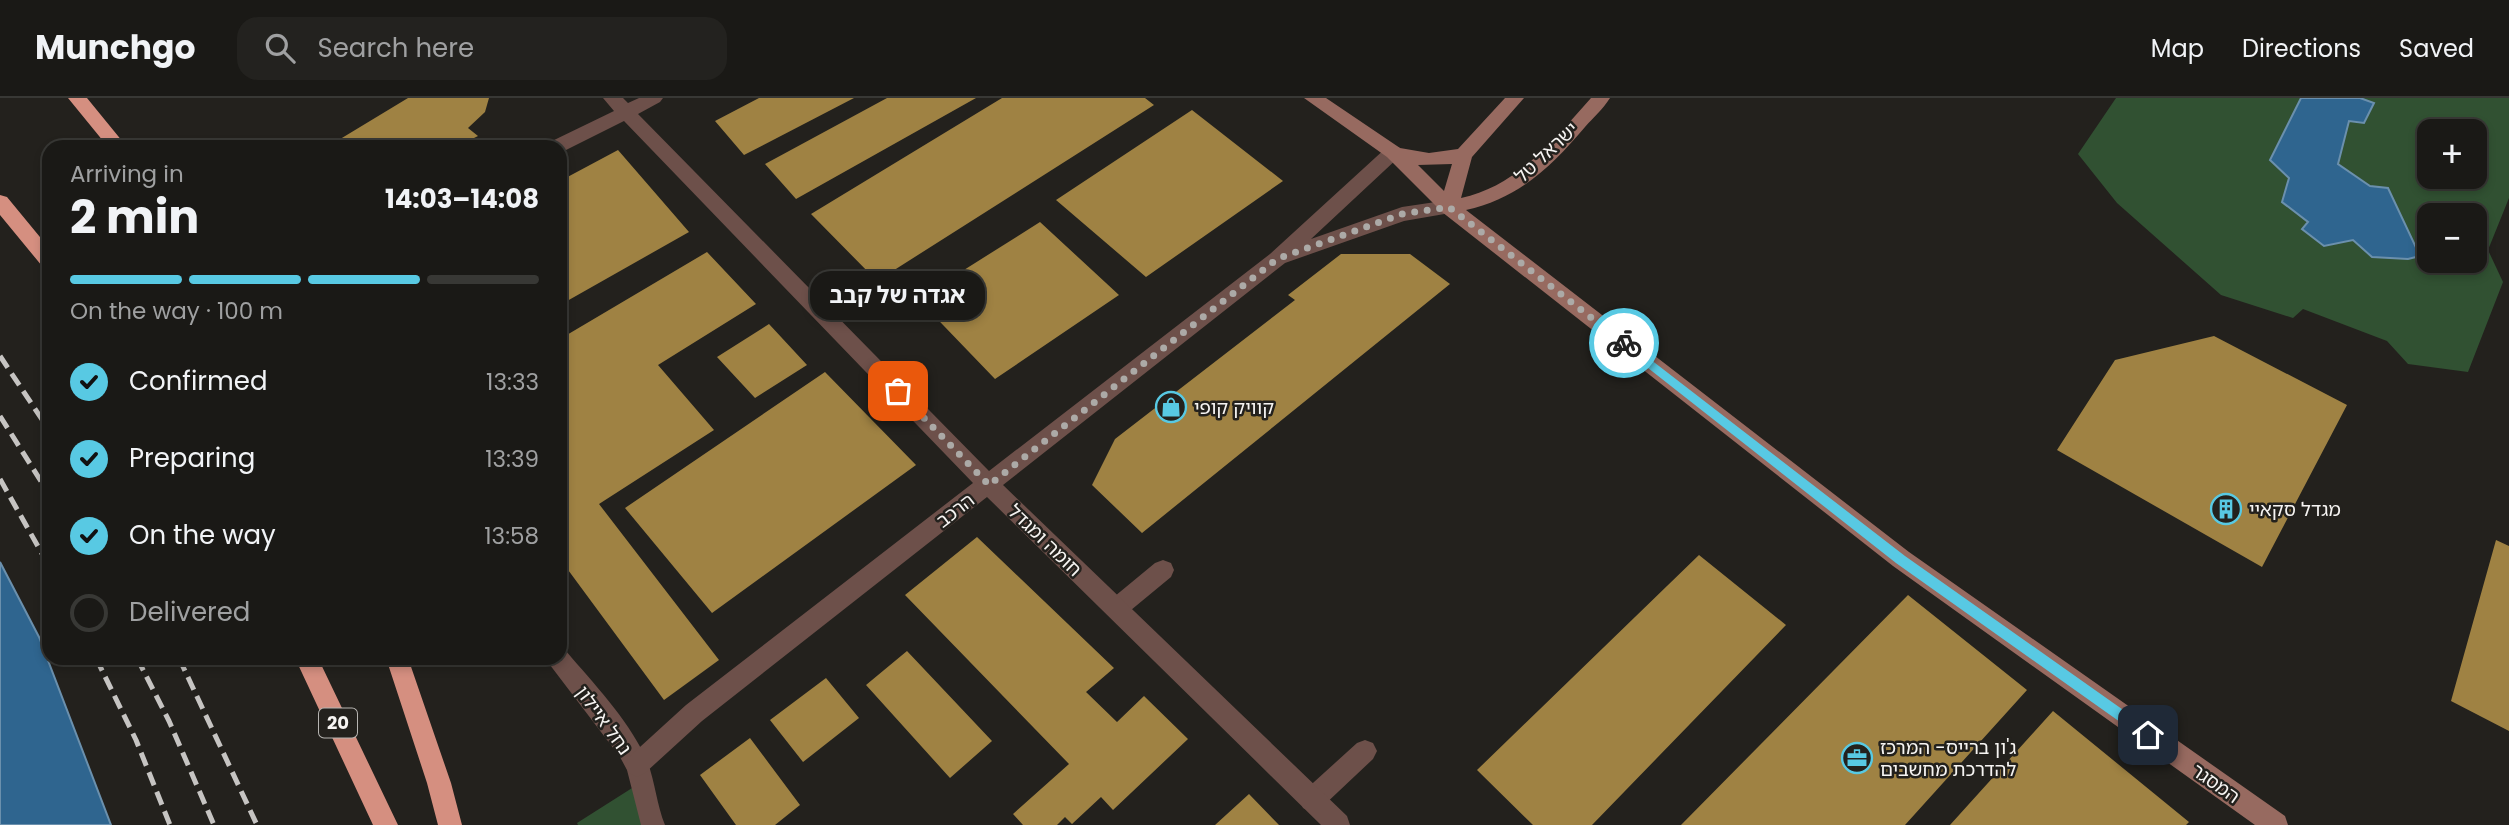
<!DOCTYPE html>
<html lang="en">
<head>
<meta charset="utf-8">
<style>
	:root { --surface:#1a1916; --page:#23221f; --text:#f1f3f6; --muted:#9fa0a1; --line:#383835; --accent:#58c9e3 }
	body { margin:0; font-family:Poppins,"Noto Sans Hebrew",sans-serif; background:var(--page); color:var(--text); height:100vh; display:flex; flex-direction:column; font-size:26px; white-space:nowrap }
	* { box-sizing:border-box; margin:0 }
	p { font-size:23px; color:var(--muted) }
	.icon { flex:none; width:38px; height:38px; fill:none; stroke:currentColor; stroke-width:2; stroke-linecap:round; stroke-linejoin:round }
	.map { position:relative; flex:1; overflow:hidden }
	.side { position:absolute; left:42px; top:42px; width:525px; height:525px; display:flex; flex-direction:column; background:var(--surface); border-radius:21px; box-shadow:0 4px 10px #0003,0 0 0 2px var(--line) }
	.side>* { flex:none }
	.tools { position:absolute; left:2417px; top:21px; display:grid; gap:14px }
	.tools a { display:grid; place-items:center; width:70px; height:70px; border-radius:14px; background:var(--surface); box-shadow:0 4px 10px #0003,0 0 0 2px var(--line); font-size:35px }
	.pin { position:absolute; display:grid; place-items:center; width:60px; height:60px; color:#fff; margin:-30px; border-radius:14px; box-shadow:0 4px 10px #0006 }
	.courier { position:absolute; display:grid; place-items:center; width:70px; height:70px; margin:-35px; border:5px solid #58c9e3; border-radius:50%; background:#fff; color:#222; box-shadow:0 2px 9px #0007 }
	.bubble { position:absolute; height:49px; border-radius:21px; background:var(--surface); box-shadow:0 4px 10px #0003,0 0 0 2px var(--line); font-size:23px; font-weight:700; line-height:49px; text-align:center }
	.headline em { font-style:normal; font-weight:700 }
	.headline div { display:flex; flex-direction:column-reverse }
	.headline { display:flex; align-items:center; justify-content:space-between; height:119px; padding:0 28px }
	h1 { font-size:46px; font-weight:700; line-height:52px }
	.bar { display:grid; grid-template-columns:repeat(4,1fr); gap:10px 7px; align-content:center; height:84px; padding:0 28px }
	.bar i { height:9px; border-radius:5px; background:var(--line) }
	.bar .current { background:var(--accent) }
	.bar p { grid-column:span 4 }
	ol { padding:0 28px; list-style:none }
	li { display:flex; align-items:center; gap:21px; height:77px }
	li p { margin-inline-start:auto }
	li .icon { padding:7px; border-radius:50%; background:var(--accent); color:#111; stroke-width:4 }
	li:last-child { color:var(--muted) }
	li i { width:38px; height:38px; border:4px solid var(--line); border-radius:50% }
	header { display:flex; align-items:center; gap:42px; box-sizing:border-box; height:98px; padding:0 35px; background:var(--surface); border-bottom:2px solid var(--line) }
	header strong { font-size:33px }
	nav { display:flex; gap:38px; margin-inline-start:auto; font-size:24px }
	.search { width:490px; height:63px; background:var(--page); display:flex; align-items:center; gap:18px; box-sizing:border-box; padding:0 24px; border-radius:21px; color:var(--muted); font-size:26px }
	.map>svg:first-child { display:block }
</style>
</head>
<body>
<header>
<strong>Munchgo</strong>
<div class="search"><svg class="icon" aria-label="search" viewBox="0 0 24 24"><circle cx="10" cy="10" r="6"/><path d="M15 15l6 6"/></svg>Search here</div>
<nav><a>Map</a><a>Directions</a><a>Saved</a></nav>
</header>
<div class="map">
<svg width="2509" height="727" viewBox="0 0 2509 727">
	<rect width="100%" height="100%" fill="#23211d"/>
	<path fill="#315132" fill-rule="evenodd" d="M2116,0H2509V100L2488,152L2503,184L2468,274L2408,266L2387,243L2303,211L2293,220L2221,197L2117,105L2078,56ZM2429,33H2474V79H2429ZM2429,117H2474V163H2429Z
		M640,685L651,727H578L577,725Z"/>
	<path fill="#2f658f" stroke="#6b90ad" stroke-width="2" d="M2301,0H2360L2374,5L2364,25L2349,23L2338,66L2370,88L2388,90L2420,158L2408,161L2372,159L2353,142L2324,148L2302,131L2308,124L2282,104L2289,80L2270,62Z
		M0,464L39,539L111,727H0Z"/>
	<path fill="#9f8243" d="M408,0H489L485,14L468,30L478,38L456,49H327Z
		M759,0H854L744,57L715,23Z
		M887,0H976L796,101L765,66Z
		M1002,0H1145L1154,7L877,183L811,116Z
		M1192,12L1283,83L1146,179L1056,102Z
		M618,52L689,134L560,207V83Z
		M1040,124L1119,197L995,281L918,201Z
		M707,154L756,206L658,267L714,332L599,406L719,562L664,602L560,461V241Z
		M1341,156H1410L1450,186L1142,435L1092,387L1115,341L1295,202L1288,197Z
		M769,226L807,267L755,300L717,259Z
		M2214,238L2347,307L2262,469L2057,352L2115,262Z
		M825,274L916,367L712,515L625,410Z
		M977,439L1114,570L1086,594L1117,624L1144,598L1188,641L1113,712L1101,699L1072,726L1065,719L1057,727H1023L1013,716L1069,666L905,497Z
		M2496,442L2509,448V633L2451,603Z
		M1699,457L1786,527L1592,727H1533L1477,672Z
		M1908,497L2027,592L1905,727H1681Z
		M907,553L992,643L950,680L866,587Z
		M826,580L859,620L803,664L770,622Z
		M2053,613L2189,724L2186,727H1950Z
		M750,640L800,707L775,727H736L700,677Z
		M1249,696L1279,727H1215Z"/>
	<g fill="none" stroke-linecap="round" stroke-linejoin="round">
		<path fill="#6d504a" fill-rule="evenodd" d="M1163,462L1171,465L1174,472L1171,479L1125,517L1117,520L1109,517L1106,510L1109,503L1155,465Z
			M560,550L566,553C594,586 626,619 645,658C655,680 656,705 665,727H641L627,672L620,659L550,567L547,560H560Z
			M1365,642L1373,645L1377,653L1373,661L1321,710L1312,714L1303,710L1300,702L1303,694L1357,645Z"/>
		<path fill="#6d504a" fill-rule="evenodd" d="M603,0H623L628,5L639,0H663L660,4L638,16L989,373L1270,156L1387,49H1399L1402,54L1399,59L1311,141L1402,109L1449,102L1456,104L1458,109L1456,114L1404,123L1285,165L1003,387L1347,718L1350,727H1321L987,399L702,623L645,675L637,679L629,675L625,667L629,659L686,607L973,385L624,23L562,54H560V49H547L550,44L614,13Z"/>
		<path fill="#976a60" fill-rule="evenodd" d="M1304,0H1326L1400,50L1429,55L1458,51L1505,0H1524L1472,59L1461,100C1518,88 1554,41 1591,0H1610C1603,11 1593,20 1585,29C1552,68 1518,101 1466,112L1909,454L2285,718L2288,727H2255L1893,468L1442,114L1387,59ZM1452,66L1444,93L1418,67Z"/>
		<path fill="#d58f80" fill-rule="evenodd" d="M68,0H87L127,49H108Z
			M0,97L7,99L49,150V170L42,168L0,117Z
			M295,560H318L398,727H373Z
			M386,560H408L451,685L462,727H438L427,685Z"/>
		<path stroke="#c6c4c2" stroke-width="5" stroke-dasharray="14 7" stroke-linecap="butt" d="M0,258L49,332
			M0,318L49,396
			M0,381L49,468
			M96,560L136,642L170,727
			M137,560L169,623L214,727
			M179,560L257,727"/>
	</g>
	<path fill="#58c9e3" d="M1624,241L1905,458L2153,633V641H2144L1896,465L1620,248V242Z"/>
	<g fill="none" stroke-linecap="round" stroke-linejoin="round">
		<path stroke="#acaaa7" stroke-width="7" stroke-dasharray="0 12.6" d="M898,293L989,387L1277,161L1402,116L1449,109L1624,245"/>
	</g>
	<defs>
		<g id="shop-ring" transform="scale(1.575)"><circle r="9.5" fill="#23211d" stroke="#58c9e3" stroke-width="1.5"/><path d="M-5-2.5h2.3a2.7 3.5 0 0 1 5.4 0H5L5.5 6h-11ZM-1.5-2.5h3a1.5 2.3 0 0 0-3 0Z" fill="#58c9e3"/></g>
		<g id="building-ring" transform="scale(1.575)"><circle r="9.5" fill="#23211d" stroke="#58c9e3" stroke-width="1.5"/><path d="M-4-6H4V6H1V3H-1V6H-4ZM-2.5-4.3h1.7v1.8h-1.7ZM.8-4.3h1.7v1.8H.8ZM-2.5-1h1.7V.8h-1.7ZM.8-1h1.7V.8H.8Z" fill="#58c9e3"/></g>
		<g id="office-ring" transform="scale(1.575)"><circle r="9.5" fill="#23211d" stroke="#58c9e3" stroke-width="1.5"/><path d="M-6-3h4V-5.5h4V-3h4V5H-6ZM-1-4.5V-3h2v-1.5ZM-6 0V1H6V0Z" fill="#58c9e3"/></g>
	</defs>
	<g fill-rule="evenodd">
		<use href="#shop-ring" x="1171" y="309"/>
		<use href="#building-ring" x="2226" y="411"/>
		<use href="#office-ring" x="1857" y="660"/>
	</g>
	<g text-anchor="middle" stroke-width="5" stroke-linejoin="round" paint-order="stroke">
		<rect fill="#23211d" stroke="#b7b5b2" stroke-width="2" x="319" y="610.5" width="38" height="29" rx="5"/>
		<g font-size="18" font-weight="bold" fill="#f6f4f2">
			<text x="338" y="631">20</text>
		</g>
		<g font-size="19" fill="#f6f4f2" stroke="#23211d">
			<text transform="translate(1546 54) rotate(-43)" y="7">ישראל טל</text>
			<text transform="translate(955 412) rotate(-38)" y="7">הרכב</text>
			<text transform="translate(1045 442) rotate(44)" y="7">חומה ומגדל</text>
			<text transform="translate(604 622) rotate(54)" y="7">נחל איילון</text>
			<text transform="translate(2216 685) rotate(35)" y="7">המסגר</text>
		</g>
		<g font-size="19" fill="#f6f4f2" stroke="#23211d" text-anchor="start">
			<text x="1194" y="316">קוויק קופי</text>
			<text x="2249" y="418">מגדל סקאיי</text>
			<text x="1880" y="656">ג'ון ברייס- המרכז<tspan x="1880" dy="22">להדרכת מחשבים</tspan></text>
		</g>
	</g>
</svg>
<div class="tools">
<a>+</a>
<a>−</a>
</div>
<div class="pin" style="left:898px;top:293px;background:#ea580c"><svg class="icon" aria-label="bag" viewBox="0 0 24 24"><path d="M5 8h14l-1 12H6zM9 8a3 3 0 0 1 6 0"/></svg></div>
<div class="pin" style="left:2148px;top:637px;background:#1f2937"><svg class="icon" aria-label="home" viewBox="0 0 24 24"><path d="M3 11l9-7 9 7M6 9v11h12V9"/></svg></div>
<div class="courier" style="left:1624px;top:245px"><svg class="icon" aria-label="bike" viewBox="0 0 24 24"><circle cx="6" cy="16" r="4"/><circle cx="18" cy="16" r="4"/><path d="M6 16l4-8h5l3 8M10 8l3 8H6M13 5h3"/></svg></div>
<div class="bubble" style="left:810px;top:173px;width:175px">אגדה של קבב</div>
<section class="side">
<div class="headline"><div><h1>2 min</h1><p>Arriving in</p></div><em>14:03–14:08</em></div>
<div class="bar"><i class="current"></i><i class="current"></i><i class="current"></i><i></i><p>On the way · 100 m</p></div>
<ol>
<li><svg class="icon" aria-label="check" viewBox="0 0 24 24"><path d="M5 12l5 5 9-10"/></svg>Confirmed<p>13:33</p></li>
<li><svg class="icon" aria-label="check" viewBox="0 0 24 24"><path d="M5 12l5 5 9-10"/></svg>Preparing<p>13:39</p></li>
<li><svg class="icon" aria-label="check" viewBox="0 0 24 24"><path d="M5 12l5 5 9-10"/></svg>On the way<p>13:58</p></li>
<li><i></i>Delivered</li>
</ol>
</section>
</div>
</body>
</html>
